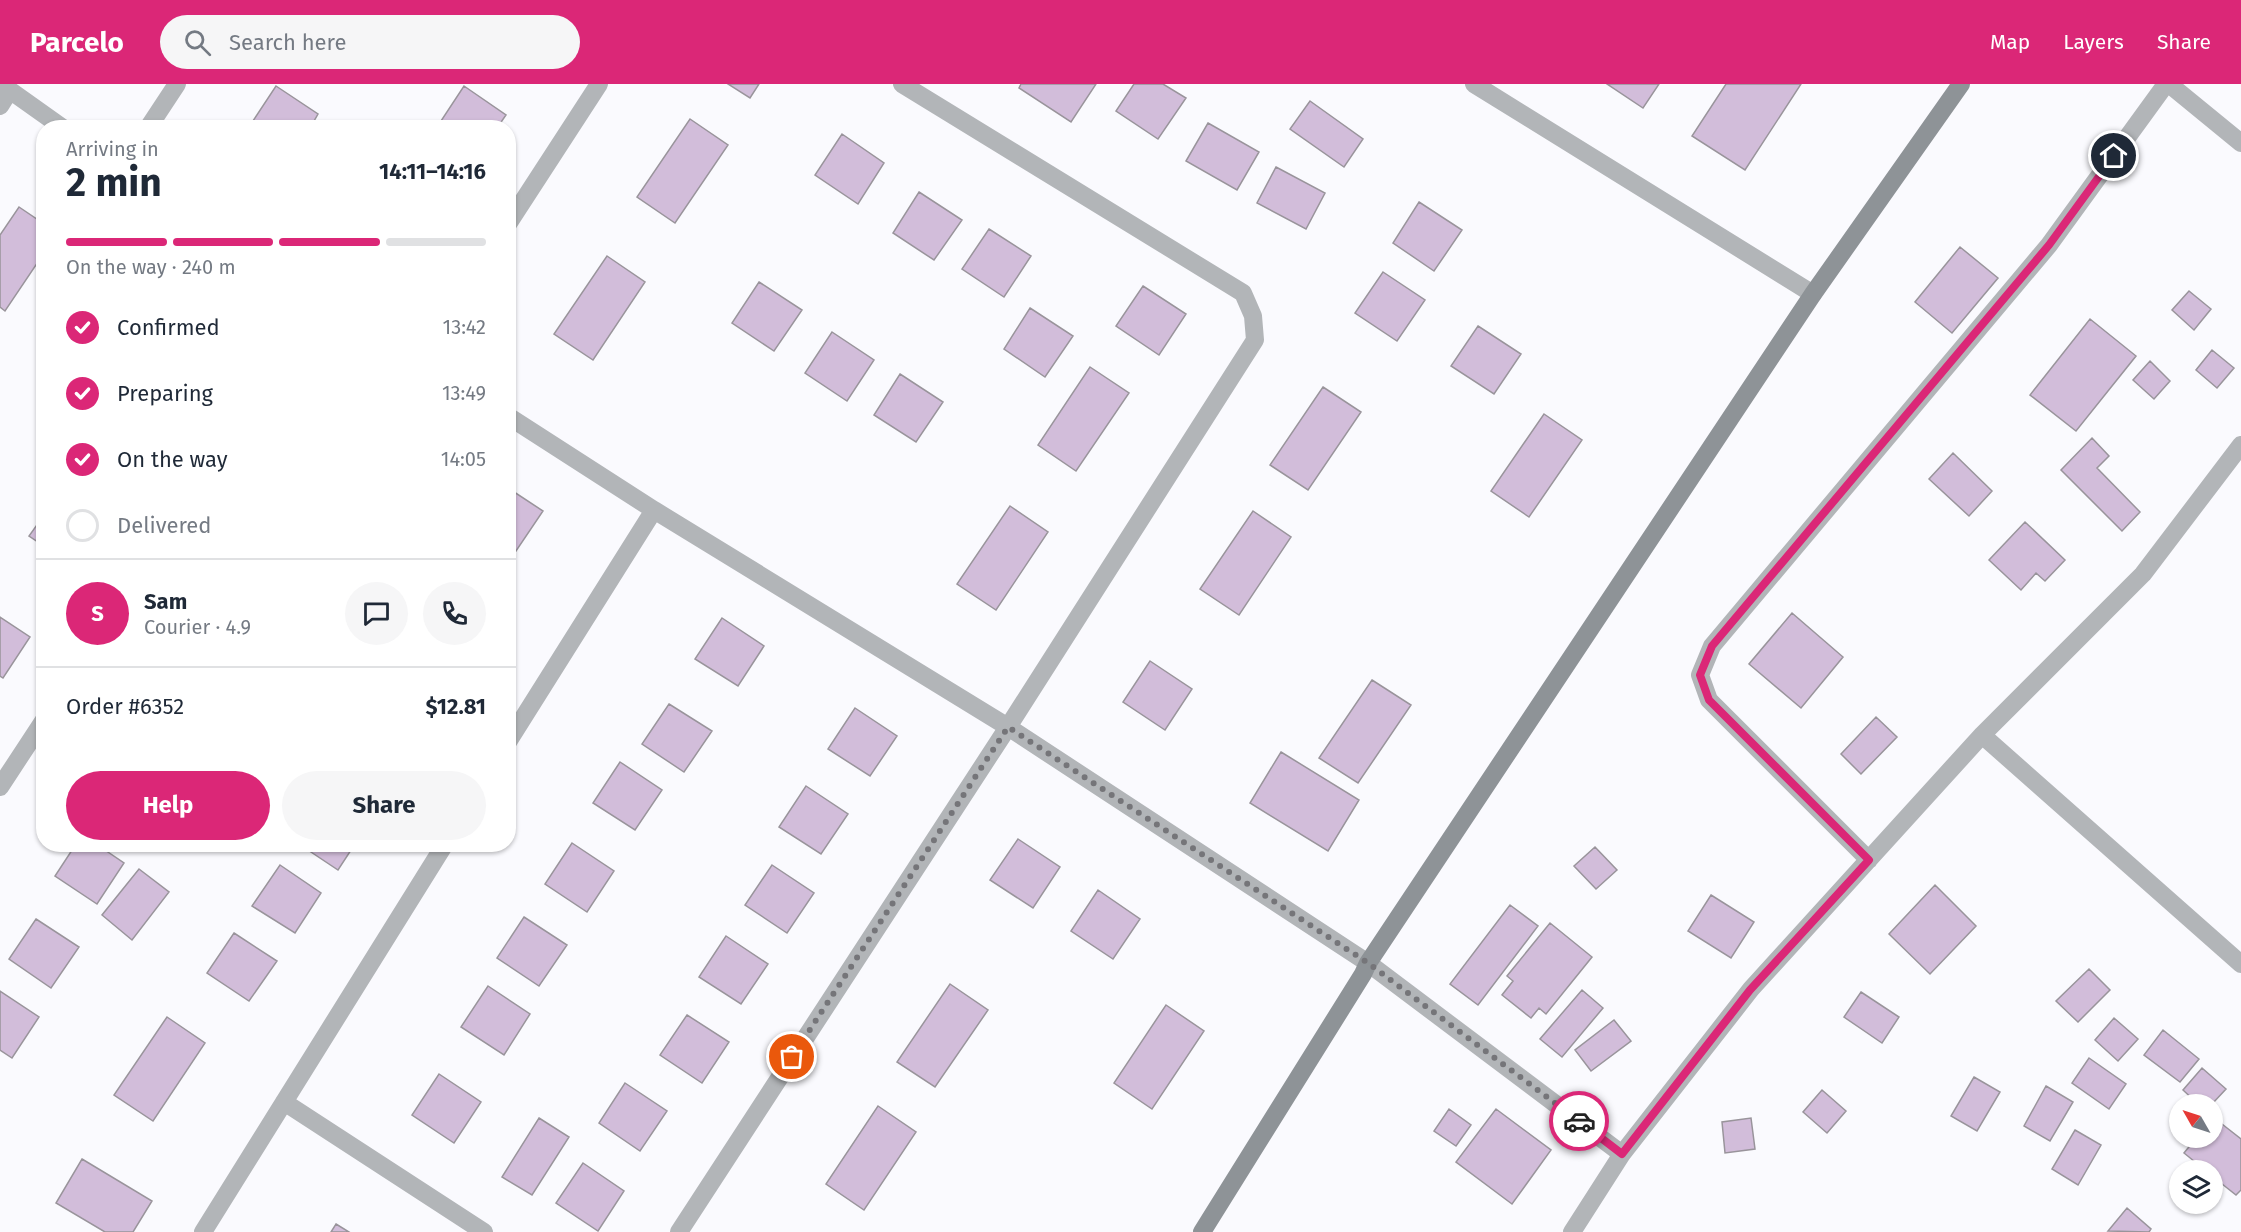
<!DOCTYPE html>
<html lang="en">
<head>
<meta charset="utf-8">
<style>
	:root { --surface:#fff; --page:#f6f6f7; --text:#1f2937; --muted:#747a83; --line:#e0e1e3; --accent:#db2777 }
	body { margin:0; font-family:"Fira Sans",sans-serif; background:var(--page); color:var(--text); height:100vh; display:flex; flex-direction:column; font-size:22px; white-space:nowrap }
	* { box-sizing:border-box; margin:0 }
	p { font-size:20px; color:var(--muted) }
	.icon { flex:none; width:33px; height:33px; fill:none; stroke:currentColor; stroke-width:2; stroke-linecap:round; stroke-linejoin:round }
	.map { position:relative; flex:1; overflow:hidden }
	.details { position:absolute; left:36px; top:36px; width:480px; height:732px; display:flex; flex-direction:column; background:var(--surface); border-radius:24px; box-shadow:0 2px 4px #0004 }
	.details>* { flex:none }
	.needle { width:39px; rotate:309deg }
	.tools { position:absolute; left:2169px; top:1010px; display:grid; gap:12px }
	.tools a { display:grid; place-items:center; width:54px; height:54px; border-radius:50%; background:var(--surface); box-shadow:0 2px 4px #0004; font-size:30px }
	.pin { position:absolute; display:grid; place-items:center; width:51px; height:51px; color:#fff; margin:-26px; border:3px solid #fff; border-radius:50%; box-shadow:0 2px 6px #0007 }
	.courier { position:absolute; display:grid; place-items:center; width:60px; height:60px; margin:-30px; border:4px solid #db2777; border-radius:50%; background:#fff; color:#222; box-shadow:0 2px 8px #0007 }
	.summary em { font-style:normal; font-weight:700 }
	.summary div { display:flex; flex-direction:column-reverse }
	.summary { display:flex; align-items:center; justify-content:space-between; height:102px; padding:0 30px }
	h1 { font-size:39px; font-weight:700; line-height:45px }
	.bar { display:grid; grid-template-columns:repeat(4,1fr); gap:9px 6px; align-content:center; height:72px; padding:0 30px }
	.bar i { height:8px; border-radius:4px; background:var(--line) }
	.bar .selected { background:var(--accent) }
	.bar p { grid-column:span 4 }
	.line { display:flex; align-items:center; gap:15px; padding:0 30px; border-top:2px solid var(--line) }
	.line div { flex:1 }
	.round { display:grid; place-items:center; flex:none; width:63px; height:63px; border-radius:32px; background:var(--page) }
	ol { padding:0 30px; list-style:none }
	li { display:flex; align-items:center; gap:18px; height:66px }
	li p { margin-inline-start:auto }
	li .icon { padding:6px; border-radius:50%; background:var(--accent); color:#fff; stroke-width:4 }
	li:last-child { color:var(--muted) }
	li i { width:33px; height:33px; border:3px solid var(--line); border-radius:50% }
	.primary-button { display:flex; gap:12px; margin-top:auto; padding:12px 30px }
	.primary-button a { flex:1; height:69px; border-radius:36px; background:var(--accent); color:#fff; font-size:24px; font-weight:700; line-height:69px; text-align:center }
	.primary-button a+a { background:var(--page); color:var(--text) }
	header { display:flex; align-items:center; gap:36px; box-sizing:border-box; height:84px; padding:0 30px; background:var(--accent); color:#fff }
	header strong { font-size:28px }
	nav { display:flex; gap:33px; margin-inline-start:auto; font-size:21px }
	.search { width:420px; height:54px; background:var(--page); display:flex; align-items:center; gap:15px; box-sizing:border-box; padding:0 21px; border-radius:33px; color:var(--muted); font-size:22px }
	.map>svg:first-child { display:block }
</style>
</head>
<body>
<header>
<strong>Parcelo</strong>
<div class="search"><svg class="icon" aria-label="search" viewBox="0 0 24 24"><circle cx="10" cy="10" r="6"/><path d="M15 15l6 6"/></svg>Search here</div>
<nav><a>Map</a><a>Layers</a><a>Share</a></nav>
</header>
<div class="map">
<svg width="2241" height="1148" viewBox="0 0 2241 1148">
	<rect width="100%" height="100%" fill="#fafafe"/>
	<path fill="#d2bdda" stroke="#99949b" stroke-width="1.5" d="M728,0H759L750,14Z
		M1021,0H1096L1071,38L1019,4Z
		M1134,0H1163L1186,14L1158,55L1116,27Z
		M1607,0H1659L1643,24Z
		M1726,0H1801L1745,86L1692,52Z
		M276,2L318,30L310,44L249,43Z
		M464,2L506,31L497,44L437,43Z
		M1310,17L1363,55L1344,83L1290,45Z
		M690,35L728,61L675,139L637,113Z
		M1208,39L1259,68L1237,106L1186,77Z
		M842,50L884,79L858,120L815,91Z
		M1276,83L1325,109L1306,145L1257,119Z
		M919,108L962,136L934,176L893,149Z
		M1419,118L1462,146L1434,187L1393,159Z
		M19,123L44,140V169L5,227L0,223V151Z
		M989,145L1031,172L1004,213L962,185Z
		M1960,163L1998,194L1952,249L1915,218Z
		M607,172L645,198L593,276L554,250Z
		M1383,188L1425,216L1397,257L1355,229Z
		M759,198L802,226L774,267L732,239Z
		M1143,202L1186,230L1159,271L1116,242Z
		M2189,207L2211,225L2194,246L2172,226Z
		M1030,224L1073,252L1045,293L1004,265Z
		M2090,235L2136,272L2076,347L2030,311Z
		M1478,242L1521,270L1494,310L1451,282Z
		M832,248L874,276L847,317L805,289Z
		M2212,266L2234,284L2217,304L2196,286Z
		M2150,277L2170,297L2154,315L2133,296Z
		M1090,283L1129,309L1076,387L1038,361Z
		M900,290L943,318L916,358L874,331Z
		M1323,303L1361,328L1308,406L1270,381Z
		M1544,330L1582,356L1529,433L1491,407Z
		M2092,354L2109,372L2097,384L2140,428L2122,447L2061,386Z
		M1953,369L1992,407L1969,432L1929,395Z
		M508,404L543,427L516,467L508,462Z
		M1010,422L1048,448L996,526L957,500Z
		M1253,427L1291,453L1239,531L1200,505Z
		M44,431V462L29,452Z
		M2025,438L2065,476L2045,497L2036,489L2021,506L1989,476Z
		M1792,529L1843,573L1801,624L1749,580Z
		M0,533L30,553L3,594L0,592Z
		M722,534L764,562L738,602L695,575Z
		M1150,577L1192,605L1165,646L1123,618Z
		M1372,596L1411,621L1358,699L1319,674Z
		M669,620L712,647L684,688L642,660Z
		M855,624L897,652L870,692L828,665Z
		M1876,633L1897,653L1861,690L1841,670Z
		M1281,668L1359,716L1328,767L1250,719Z
		M620,678L662,706L635,746L593,719Z
		M806,702L848,730L821,770L779,743Z
		M1018,755L1060,783L1033,824L990,796Z
		M572,759L614,787L587,828L545,800Z
		M76,760H96L124,779L97,820L55,792Z
		M299,760H355L338,786Z
		M1595,763L1617,786L1596,805L1574,782Z
		M280,781L321,809L295,849L252,822Z
		M772,781L814,809L787,849L745,821Z
		M139,785L169,808L132,856L102,831Z
		M1935,801L1976,842L1930,890L1889,850Z
		M1098,806L1140,835L1113,875L1071,847Z
		M1711,811L1754,838L1731,874L1688,847Z
		M1510,821L1538,842L1478,921L1450,900Z
		M524,833L567,861L539,902L497,874Z
		M36,835L79,863L51,904L9,875Z
		M1550,839L1592,873L1546,930L1539,924L1531,934L1502,911L1513,897L1507,892Z
		M234,849L277,877L249,917L207,889Z
		M726,852L768,880L741,920L699,893Z
		M2089,885L2110,906L2078,938L2056,917Z
		M950,900L988,926L935,1003L897,978Z
		M488,902L530,930L504,971L461,943Z
		M1582,906L1603,924L1562,973L1540,955Z
		M0,907L39,933L12,974L0,966Z
		M1861,908L1899,933L1882,959L1844,933Z
		M1166,921L1204,947L1152,1025L1114,999Z
		M687,931L729,958L702,999L660,971Z
		M167,933L205,959L153,1037L114,1011Z
		M2114,934L2138,955L2118,977L2095,956Z
		M1614,936L1631,957L1591,987L1575,966Z
		M2163,946L2199,975L2180,998L2144,971Z
		M2089,974L2126,1000L2109,1025L2072,999Z
		M2202,984L2226,1005L2212,1020H2198L2183,1006Z
		M439,990L481,1018L454,1059L412,1031Z
		M1974,993L2000,1008L1977,1047L1951,1032Z
		M625,999L667,1027L640,1067L599,1039Z
		M2046,1002L2073,1018L2050,1057L2024,1042Z
		M1822,1006L1846,1027L1827,1049L1803,1028Z
		M878,1022L916,1048L864,1126L826,1100Z
		M1449,1025L1471,1041L1456,1062L1434,1047Z
		M1496,1025L1551,1066L1512,1120L1456,1078Z
		M2213,1033L2241,1055V1106L2236,1111L2212,1092V1086H2205L2184,1069L2197,1053H2212Z
		M539,1034L569,1053L532,1111L502,1093Z
		M1751,1034L1755,1065L1725,1069L1722,1038Z
		M2075,1046L2101,1061L2078,1101L2052,1085Z
		M82,1075L152,1117L133,1148H105L56,1119Z
		M583,1079L624,1107L598,1147L556,1119Z
		M2127,1124L2151,1145L2149,1148L2108,1147Z
		M336,1140L349,1148H331Z"/>
	<g fill="none" stroke-linecap="round" stroke-linejoin="round">
		<path stroke="#b2b5b8" stroke-width="18" d="M1,0L63,44
			M1474,0L1813,210
			M2169,0L2241,59
			M0,22L10,6
			M148,44L177,0
			M508,140L599,0
			M508,332L654,426L1008,643L1368,879L1622,1070
			M1982,651L2241,880
			M508,658L654,426
			M0,703L44,636
			M1869,776L1709,616L1700,591L1712,562L2049,161L2166,0
			M284,1018L484,1148
			M203,1148L445,760
			M679,1148L1008,643L1255,256L1253,232L1243,209L902,0
			M1572,1148L1622,1070L1751,905L1982,651L2143,490L2241,361"/>
		<path stroke="#8e9397" stroke-width="18" d="M1202,1148L1363,890L1368,879L1813,210L1961,0"/>
	</g>
	<g fill="none" stroke-linecap="round" stroke-linejoin="round">
		<path stroke="#757579" stroke-width="6" stroke-dasharray="0 10.8" d="M792,973L1008,643L1368,879L1579,1037"/>
		<path stroke="#db2777" stroke-width="8" d="M1579,1037L1622,1070L1750,906L1869,776L1709,616L1700,591L1712,562L2049,161L2114,72"/>
	</g>
</svg>
<div class="tools">
<a><svg class="needle" viewBox="-14 -14 28 28"><path d="M0-13l5 13h-10z" fill="#e53935"/><path d="M0 13l5-13h-10z" fill="#747a83"/></svg></a>
<a><svg class="icon" aria-label="layers" viewBox="0 0 24 24"><path d="M12 4l9 5-9 5-9-5zM3 14l9 5 9-5"/></svg></a>
</div>
<div class="pin" style="left:792px;top:973px;background:#ea580c"><svg class="icon" aria-label="bag" viewBox="0 0 24 24"><path d="M5 8h14l-1 12H6zM9 8a3 3 0 0 1 6 0"/></svg></div>
<div class="pin" style="left:2114px;top:72px;background:#1f2937"><svg class="icon" aria-label="home" viewBox="0 0 24 24"><path d="M3 11l9-7 9 7M6 9v11h12V9"/></svg></div>
<div class="courier" style="left:1579px;top:1037px"><svg class="icon" aria-label="car" viewBox="0 0 24 24"><path d="M5 17H2v-5l4-1 3-4h7l3 4 3 1v5h-3M9 17h6M6 11h13"/><circle cx="7" cy="17" r="2"/><circle cx="17" cy="17" r="2"/></svg></div>
<section class="details">
<div class="summary"><div><h1>2 min</h1><p>Arriving in</p></div><em>14:11–14:16</em></div>
<div class="bar"><i class="selected"></i><i class="selected"></i><i class="selected"></i><i></i><p>On the way · 240 m</p></div>
<ol>
<li><svg class="icon" aria-label="check" viewBox="0 0 24 24"><path d="M5 12l5 5 9-10"/></svg>Confirmed<p>13:42</p></li>
<li><svg class="icon" aria-label="check" viewBox="0 0 24 24"><path d="M5 12l5 5 9-10"/></svg>Preparing<p>13:49</p></li>
<li><svg class="icon" aria-label="check" viewBox="0 0 24 24"><path d="M5 12l5 5 9-10"/></svg>On the way<p>14:05</p></li>
<li><i></i>Delivered</li>
</ol>
<div class="line" style="height:108px"><b class="round" style="background:var(--accent);color:#fff">S</b><div><b>Sam</b><p>Courier · 4.9</p></div><a class="round"><svg class="icon" aria-label="chat" viewBox="0 0 24 24"><path d="M4 5h16v11H9l-5 4z"/></svg></a><a class="round"><svg class="icon" aria-label="phone" viewBox="0 0 24 24"><path d="M5 4h4l2 5-3 2q2 4 5 5l2-3 5 2v4C11 20 4 13 5 4z"/></svg></a></div>
<div class="line" style="height:78px"><div>Order #6352</div><b>$12.81</b></div>
<div class="primary-button"><a>Help</a><a>Share</a></div>
</section>
</div>
</body>
</html>
